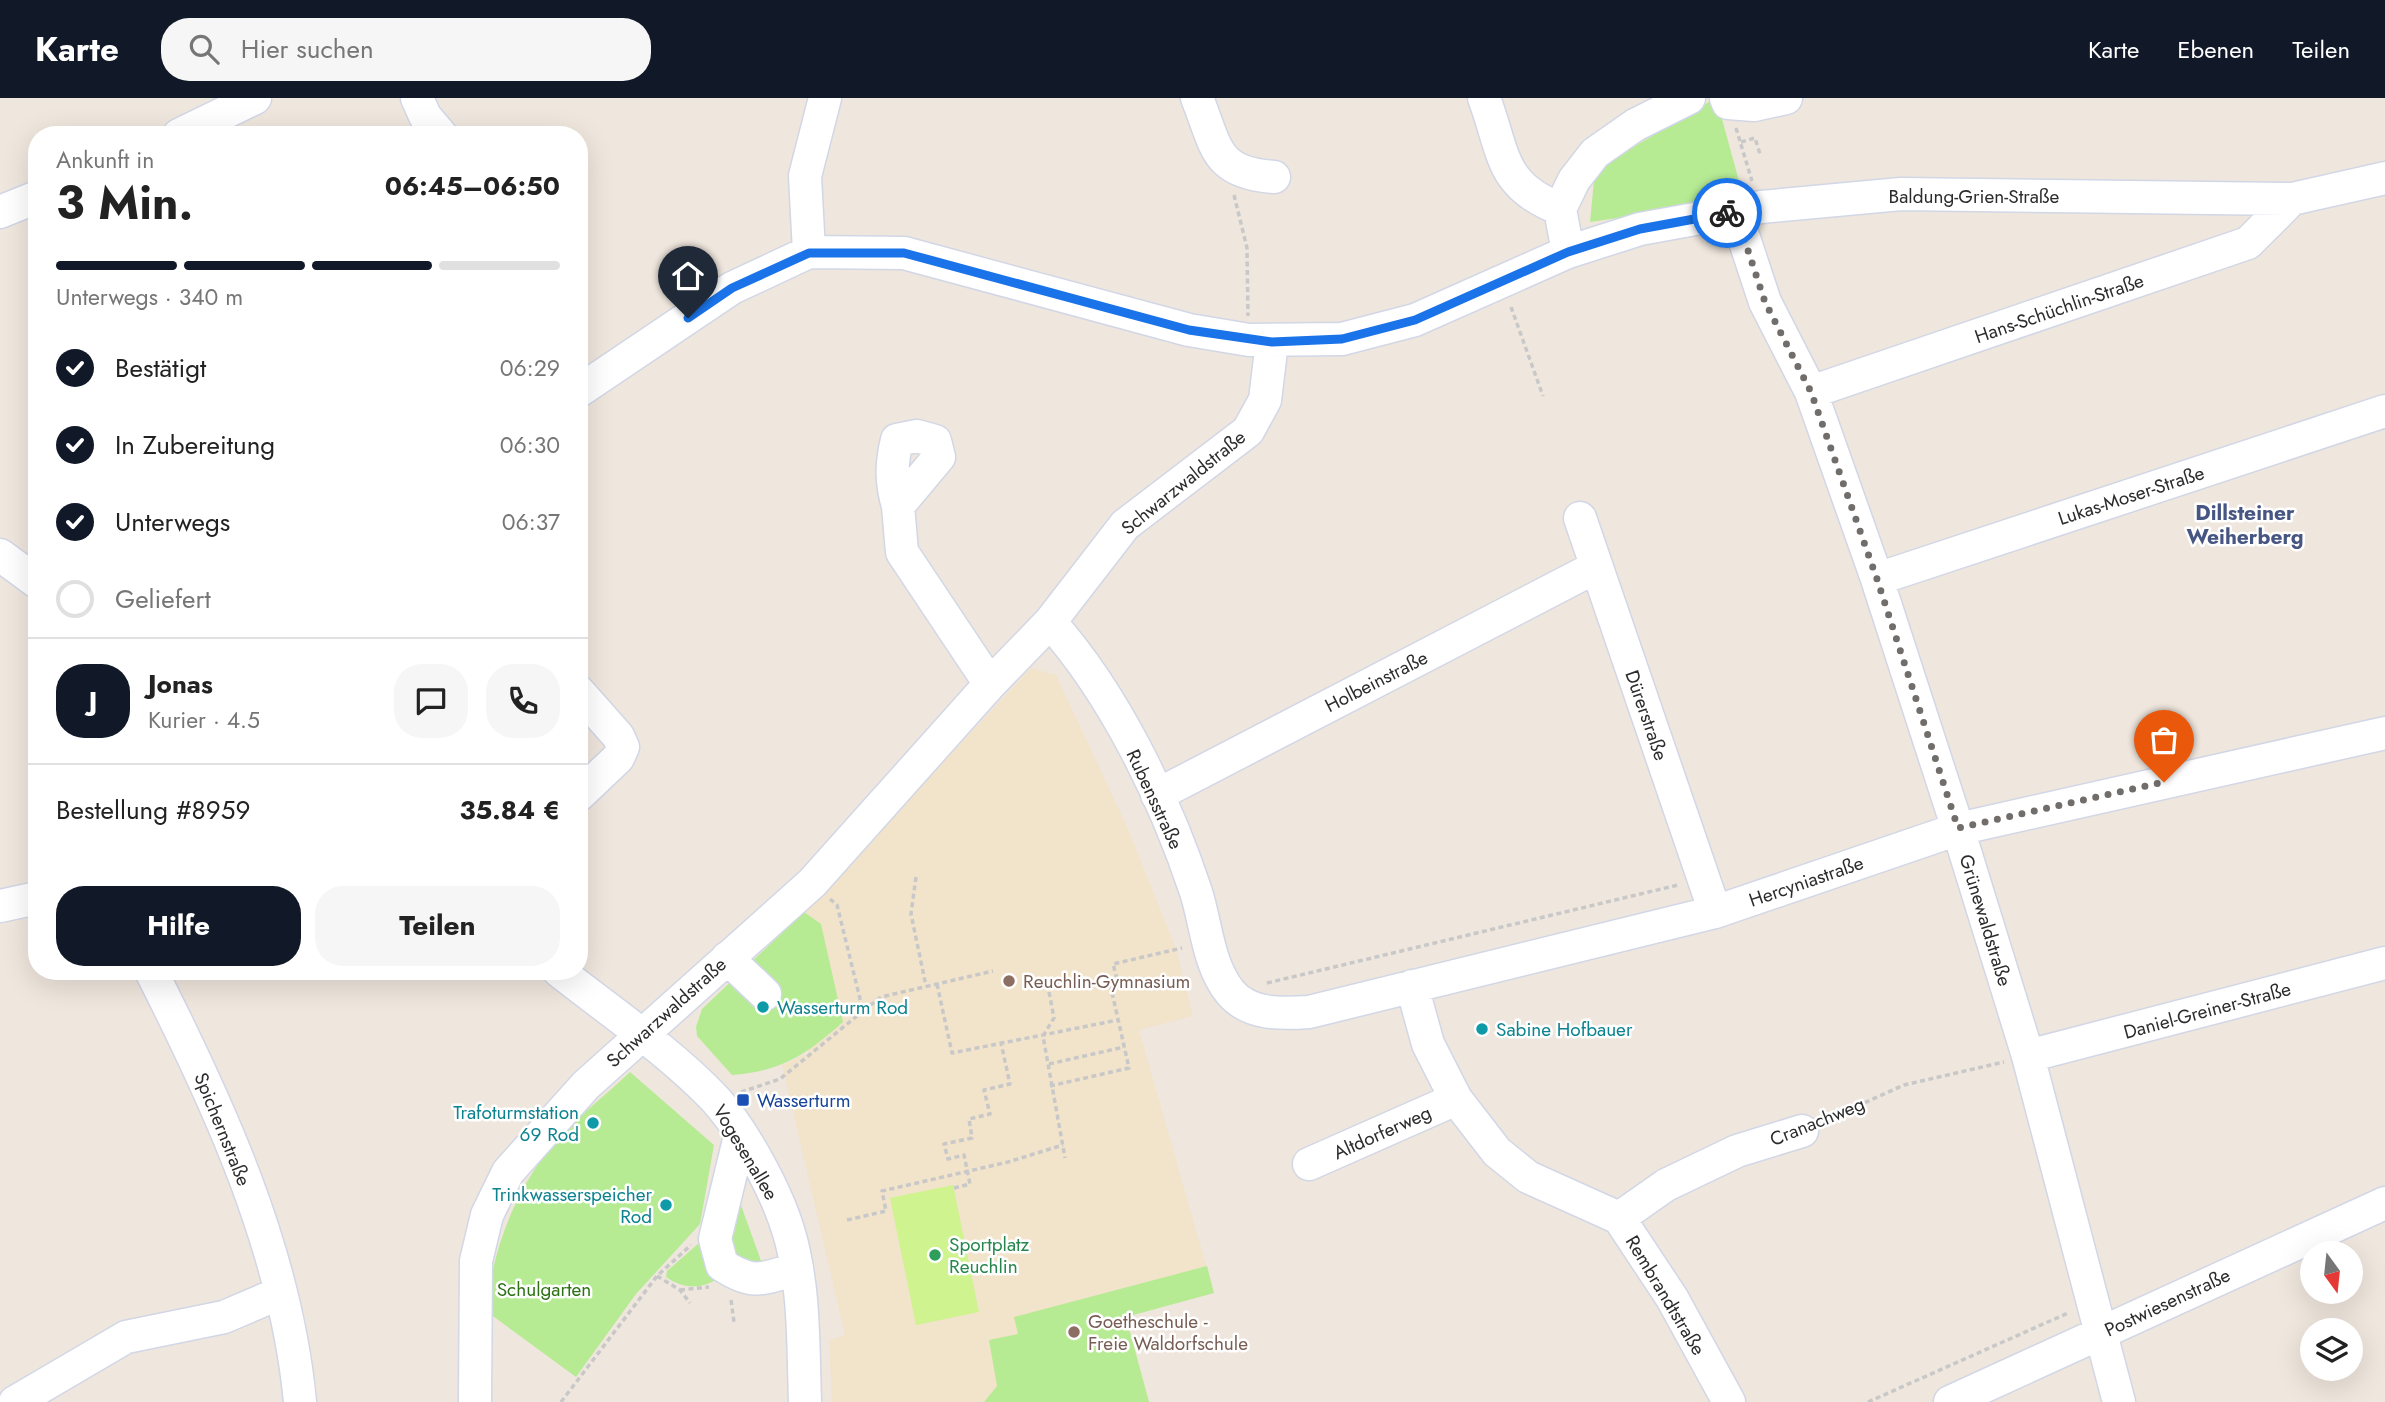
<!DOCTYPE html>
<html lang="de">
<head>
<meta charset="utf-8">
<style>
	:root { --surface:#fff; --page:#f6f6f6; --text:#222; --muted:#767676; --line:#e0e0e0; --accent:#111827 }
	body { margin:0; font-family:Jost,sans-serif; background:var(--page); color:var(--text); height:100vh; display:flex; flex-direction:column; font-size:26px; white-space:nowrap }
	* { box-sizing:border-box; margin:0 }
	p { font-size:23px; color:var(--muted) }
	.icon { flex:none; width:38px; height:38px; fill:none; stroke:currentColor; stroke-width:2; stroke-linecap:round; stroke-linejoin:round }
	.map { position:relative; flex:1; overflow:hidden }
	.sheet { position:absolute; left:28px; top:28px; width:560px; height:854px; display:flex; flex-direction:column; background:var(--surface); border-radius:28px; box-shadow:0 7px 28px #0002 }
	.sheet>* { flex:none }
	.needle { width:46px; rotate:165deg }
	.tools { position:absolute; left:2300px; top:1143px; display:grid; gap:14px }
	.tools a { display:grid; place-items:center; width:63px; height:63px; border-radius:50%; background:var(--surface); box-shadow:0 7px 28px #0002; font-size:35px }
	.pin { position:absolute; display:grid; place-items:center; width:60px; height:60px; color:#fff; margin:-72px -30px; border-radius:50% 50% 50% 0; rotate:-45deg; box-shadow:0 0 7px #0007 }
	.pin .icon { rotate:45deg }
	.courier { position:absolute; display:grid; place-items:center; width:70px; height:70px; margin:-35px; border:5px solid #1a73e8; border-radius:50%; background:#fff; color:#222; box-shadow:0 2px 9px #0007 }
	.headline em { font-style:normal; font-weight:700 }
	.headline div { display:flex; flex-direction:column-reverse }
	.headline { display:flex; align-items:center; justify-content:space-between; height:119px; padding:0 28px }
	h1 { font-size:46px; font-weight:700; line-height:52px }
	.bar { display:grid; grid-template-columns:repeat(4,1fr); gap:10px 7px; align-content:center; height:84px; padding:0 28px }
	.bar i { height:9px; border-radius:5px; background:var(--line) }
	.bar .active { background:var(--accent) }
	.bar p { grid-column:span 4 }
	.line { display:flex; align-items:center; gap:18px; padding:0 28px; border-top:2px solid var(--line) }
	.line div { flex:1 }
	.round { display:grid; place-items:center; flex:none; width:74px; height:74px; border-radius:28px; background:var(--page) }
	ol { padding:0 28px; list-style:none }
	li { display:flex; align-items:center; gap:21px; height:77px }
	li p { margin-inline-start:auto }
	li .icon { padding:7px; border-radius:50%; background:var(--accent); color:#fff; stroke-width:4 }
	li:last-child { color:var(--muted) }
	li i { width:38px; height:38px; border:4px solid var(--line); border-radius:50% }
	.cta { display:flex; gap:14px; margin-top:auto; padding:14px 28px }
	.cta a { flex:1; height:80px; border-radius:28px; background:var(--accent); color:#fff; font-size:28px; font-weight:700; line-height:80px; text-align:center }
	.cta a+a { background:var(--page); color:var(--text) }
	header { display:flex; align-items:center; gap:42px; box-sizing:border-box; height:98px; padding:0 35px; background:var(--accent); color:#fff }
	header strong { font-size:33px }
	nav { display:flex; gap:38px; margin-inline-start:auto; font-size:24px }
	.search { width:490px; height:63px; background:var(--page); display:flex; align-items:center; gap:18px; box-sizing:border-box; padding:0 24px; border-radius:28px; color:var(--muted); font-size:26px }
	.map>svg:first-child { display:block }
</style>
</head>
<body>
<header>
<strong>Karte</strong>
<div class="search"><svg class="icon" aria-label="search" viewBox="0 0 24 24"><circle cx="10" cy="10" r="6"/><path d="M15 15l6 6"/></svg>Hier suchen</div>
<nav><a>Karte</a><a>Ebenen</a><a>Teilen</a></nav>
</header>
<div class="map">
<svg width="2385" height="1304" viewBox="0 0 2385 1304">
	<rect width="100%" height="100%" fill="#efe6dd"/>
	<path fill="#f2e3cb" d="M1031,570L1056,577L1128,731L1175,848L1193,918L1139,932L1214,1195L1126,1219L1149,1304H832L829,1242L845,1237L782,967L808,955L821,826L804,814Z"/>
	<path fill="#b6eb94" d="M1712,2L1722,21L1742,94L1734,103L1590,124L1595,72Z
		M804,814L821,826L843,924C806,957 782,973 732,977L697,938L696,929L702,911Z
		M630,974L714,1047L700,1126L636,1196L576,1279L486,1213C492,1155 513,1096 551,1049C573,1022 604,999 630,974Z
		M738,1099L764,1171L735,1167L724,1123Z
		M699,1145L704,1164L717,1181C701,1192 681,1190 666,1179L667,1173Z
		M1207,1168L1214,1195L1126,1219L1149,1304H984L997,1288L989,1242L1018,1236L1014,1219Z"/>
	<path fill="#cef38f" d="M953,1087L979,1214L916,1227L890,1100Z"/>
	<g fill="none" stroke-linecap="round" stroke-linejoin="round">
		<g stroke="#d2d7e6" stroke-width="35">
			<path id="minor" d="M417,0L425,18L441,37
				M1197,0C1217,49 1214,75 1274,79
				M1484,0C1505,56 1499,87 1560,111
				M1726,0L1728,5L1754,7L1786,0
				M179,37L255,0
				M1735,113L1765,204L1811,294L1877,481L1958,731L2028,958L2119,1304
				M0,114L37,99
				M809,154L805,78L825,0
				M1568,154L1560,111L1574,82L1595,55L1635,27L1689,0
				M579,293L732,190L809,154L904,155L1189,232L1249,242L1342,241L1415,222L1568,154L1640,131L1761,109L1901,96L2292,101L2385,80
				M1811,294L2248,145L2292,101
				M898,408C891,385 891,366 897,342L917,338L935,343L939,359L898,408L902,454L990,586
				M1580,420L1715,814
				M0,457L37,484
				M1877,481L2385,313
				M1050,524C1115,597 1165,701 1196,794C1206,825 1208,867 1230,894C1249,917 1281,916 1309,914L1715,814L1958,731L2385,635
				M579,594L618,638L623,649L618,660L579,697
				M1157,697L1596,469
				M0,808L37,800
				M727,860L765,896
				M151,873C219,1007 286,1153 300,1304
				M559,873C611,914 669,953 715,1001C744,1033 777,1094 789,1135C805,1189 803,1249 805,1304
				M1412,888L1428,946L1456,1001L1497,1054L1528,1079L1619,1120L1672,1200L1729,1304
				M2028,958L2385,865
				M740,1038L715,1141L722,1167C754,1188 763,1181 797,1170
				M1309,1066L1456,1001
				M1619,1120L1666,1087L1737,1053L1802,1033
				M15,1304L126,1239L224,1219L280,1195
				M475,1304L476,1163L487,1117L508,1074L586,987L812,785L990,586L1050,524L1125,427L1248,333L1265,302L1272,244
				M1950,1304L2385,1105"/>
		</g>
		<path stroke="#c8c8c8" stroke-width="3.5" stroke-dasharray="5 3.5" stroke-linecap="butt" d="M1736,30L1752,83
			M1741,44L1755,40L1760,56
			M1234,97L1247,150L1248,218
			M1511,209L1543,298
			M916,779L911,816L926,888
			M830,801L837,807L863,913L881,899L993,873
			M1267,885L1678,787
			M937,886L952,955L1118,922
			M1049,894L1054,920L1043,938L1065,1060
			M1049,966L1124,949
			M1050,988L1129,970L1111,890L1119,888L1113,866L1182,850
			M741,994L780,981L863,913
			M1826,1022L1904,987L2004,964
			M954,1090L970,1086L964,1057L948,1061L944,1046L972,1040L969,1021L990,1016L984,992L1010,986L1001,945
			M847,1122L886,1113L882,1093L1008,1064L1063,1047
			M657,1178L680,1192L690,1205
			M680,1192L709,1189
			M731,1202L734,1224
			M561,1304L657,1178L691,1147
			M1868,1304L2068,1215"/>
		<use href="#minor" stroke="#fff" stroke-width="32"/>
	</g>
	<g fill="none" stroke-linecap="round" stroke-linejoin="round">
		<path stroke="#706d6a" stroke-width="7" stroke-dasharray="0 12.6" d="M1727,115L1735,113L1765,204L1811,294L1877,481L1958,730L2164,684"/>
		<path stroke="#1a73e8" stroke-width="9" d="M688,220L732,190L809,155H904L1189,232L1272,244L1342,241L1415,222L1568,154L1640,131L1727,115"/>
	</g>
	<g fill="#8d6e63" stroke="#fff" stroke-width="2.5">
		<circle cx="1009" cy="883" r="7"/>
		<circle cx="1074" cy="1234" r="7"/>
	</g>
	<g fill="#0f9aa8" stroke="#fff" stroke-width="2.5">
		<circle cx="763" cy="909" r="7"/>
		<circle cx="1482" cy="931" r="7"/>
		<circle cx="593" cy="1025" r="7"/>
		<circle cx="666" cy="1107" r="7"/>
	</g>
	<rect fill="#1a4fb4" stroke="#fff" stroke-width="2.5" x="736" y="995" width="14" height="14" rx="3.5"/>
	<circle fill="#2e9e5b" stroke="#fff" stroke-width="2.5" cx="935" cy="1157" r="7"/>
	<g text-anchor="middle" stroke-width="5" stroke-linejoin="round" paint-order="stroke">
		<g font-size="19" fill="#2c2c2c" stroke="#fff">
			<text x="1974" y="105">Baldung-Grien-Straße</text>
			<text transform="translate(2059 210) rotate(-19)" y="7">Hans-Schüchlin-Straße</text>
			<text transform="translate(1183 384) rotate(-39)" y="7">Schwarzwaldstraße</text>
			<text transform="translate(2131 397) rotate(-18)" y="7">Lukas-Moser-Straße</text>
			<text transform="translate(1376 583) rotate(-27)" y="7">Holbeinstraße</text>
			<text transform="translate(1647 617) rotate(71)" y="7">Dürerstraße</text>
			<text transform="translate(1155 701) rotate(65)" y="7">Rubensstraße</text>
			<text transform="translate(1806 783) rotate(-19)" y="7">Hercyniastraße</text>
			<text transform="translate(1986 822) rotate(73)" y="7">Grünewaldstraße</text>
			<text transform="translate(2207 912) rotate(-15)" y="7">Daniel-Greiner-Straße</text>
			<text transform="translate(666 914) rotate(-42)" y="7">Schwarzwaldstraße</text>
			<text transform="translate(1817 1023) rotate(-22)" y="7">Cranachweg</text>
			<text transform="translate(223 1031) rotate(68)" y="7">Spichernstraße</text>
			<text transform="translate(1382 1034) rotate(-24)" y="7">Altdorferweg</text>
			<text transform="translate(746 1054) rotate(59)" y="7">Vogesenallee</text>
			<text transform="translate(1666 1197) rotate(59)" y="7">Rembrandtstraße</text>
			<text transform="translate(2167 1204) rotate(-25)" y="7">Postwiesenstraße</text>
		</g>
		<g font-size="19" fill="#785e54" stroke="#fff" text-anchor="start">
			<text x="1023" y="890">Reuchlin-Gymnasium</text>
			<text x="1088" y="1230">Goetheschule -<tspan x="1088" dy="22">Freie Waldorfschule</tspan></text>
		</g>
		<g font-size="19" fill="#0d838f" stroke="#fff" text-anchor="start">
			<text x="777" y="916">Wasserturm Rod</text>
			<text x="1496" y="938">Sabine Hofbauer</text>
			<text x="579" y="1021" text-anchor="end">Trafoturmstation<tspan x="579" dy="22">69 Rod</tspan></text>
			<text x="652" y="1103" text-anchor="end">Trinkwasserspeicher<tspan x="652" dy="22">Rod</tspan></text>
		</g>
		<g font-size="19" fill="#164399" stroke="#fff" text-anchor="start">
			<text x="757" y="1009">Wasserturm</text>
		</g>
		<g font-size="19" fill="#27864d" stroke="#fff" text-anchor="start">
			<text x="949" y="1153">Sportplatz<tspan x="949" dy="22">Reuchlin</tspan></text>
		</g>
		<g font-size="19" fill="#2c7213" stroke="#fff">
			<text x="544" y="1198">Schulgarten</text>
		</g>
		<g font-size="21" font-weight="bold" fill="#475582" stroke="#fff">
			<text x="2245" y="422">Dillsteiner<tspan x="2245" dy="24">Weiherberg</tspan></text>
		</g>
	</g>
</svg>
<div class="tools">
<a><svg class="needle" viewBox="-14 -14 28 28"><path d="M0-13l5 13h-10z" fill="#e53935"/><path d="M0 13l5-13h-10z" fill="#767676"/></svg></a>
<a><svg class="icon" aria-label="layers" viewBox="0 0 24 24"><path d="M12 4l9 5-9 5-9-5zM3 14l9 5 9-5"/></svg></a>
</div>
<div class="pin" style="left:2164px;top:684px;background:#ea580c"><svg class="icon" aria-label="bag" viewBox="0 0 24 24"><path d="M5 8h14l-1 12H6zM9 8a3 3 0 0 1 6 0"/></svg></div>
<div class="pin" style="left:688px;top:220px;background:#1f2937"><svg class="icon" aria-label="home" viewBox="0 0 24 24"><path d="M3 11l9-7 9 7M6 9v11h12V9"/></svg></div>
<div class="courier" style="left:1727px;top:115px"><svg class="icon" aria-label="bike" viewBox="0 0 24 24"><circle cx="6" cy="16" r="4"/><circle cx="18" cy="16" r="4"/><path d="M6 16l4-8h5l3 8M10 8l3 8H6M13 5h3"/></svg></div>
<section class="sheet">
<div class="headline"><div><h1>3 Min.</h1><p>Ankunft in</p></div><em>06:45–06:50</em></div>
<div class="bar"><i class="active"></i><i class="active"></i><i class="active"></i><i></i><p>Unterwegs · 340 m</p></div>
<ol>
<li><svg class="icon" aria-label="check" viewBox="0 0 24 24"><path d="M5 12l5 5 9-10"/></svg>Bestätigt<p>06:29</p></li>
<li><svg class="icon" aria-label="check" viewBox="0 0 24 24"><path d="M5 12l5 5 9-10"/></svg>In Zubereitung<p>06:30</p></li>
<li><svg class="icon" aria-label="check" viewBox="0 0 24 24"><path d="M5 12l5 5 9-10"/></svg>Unterwegs<p>06:37</p></li>
<li><i></i>Geliefert</li>
</ol>
<div class="line" style="height:126px"><b class="round" style="background:var(--accent);color:#fff">J</b><div><b>Jonas</b><p>Kurier · 4.5</p></div><a class="round"><svg class="icon" aria-label="chat" viewBox="0 0 24 24"><path d="M4 5h16v11H9l-5 4z"/></svg></a><a class="round"><svg class="icon" aria-label="phone" viewBox="0 0 24 24"><path d="M5 4h4l2 5-3 2q2 4 5 5l2-3 5 2v4C11 20 4 13 5 4z"/></svg></a></div>
<div class="line" style="height:91px"><div>Bestellung #8959</div><b>35.84 €</b></div>
<div class="cta"><a>Hilfe</a><a>Teilen</a></div>
</section>
</div>
</body>
</html>
